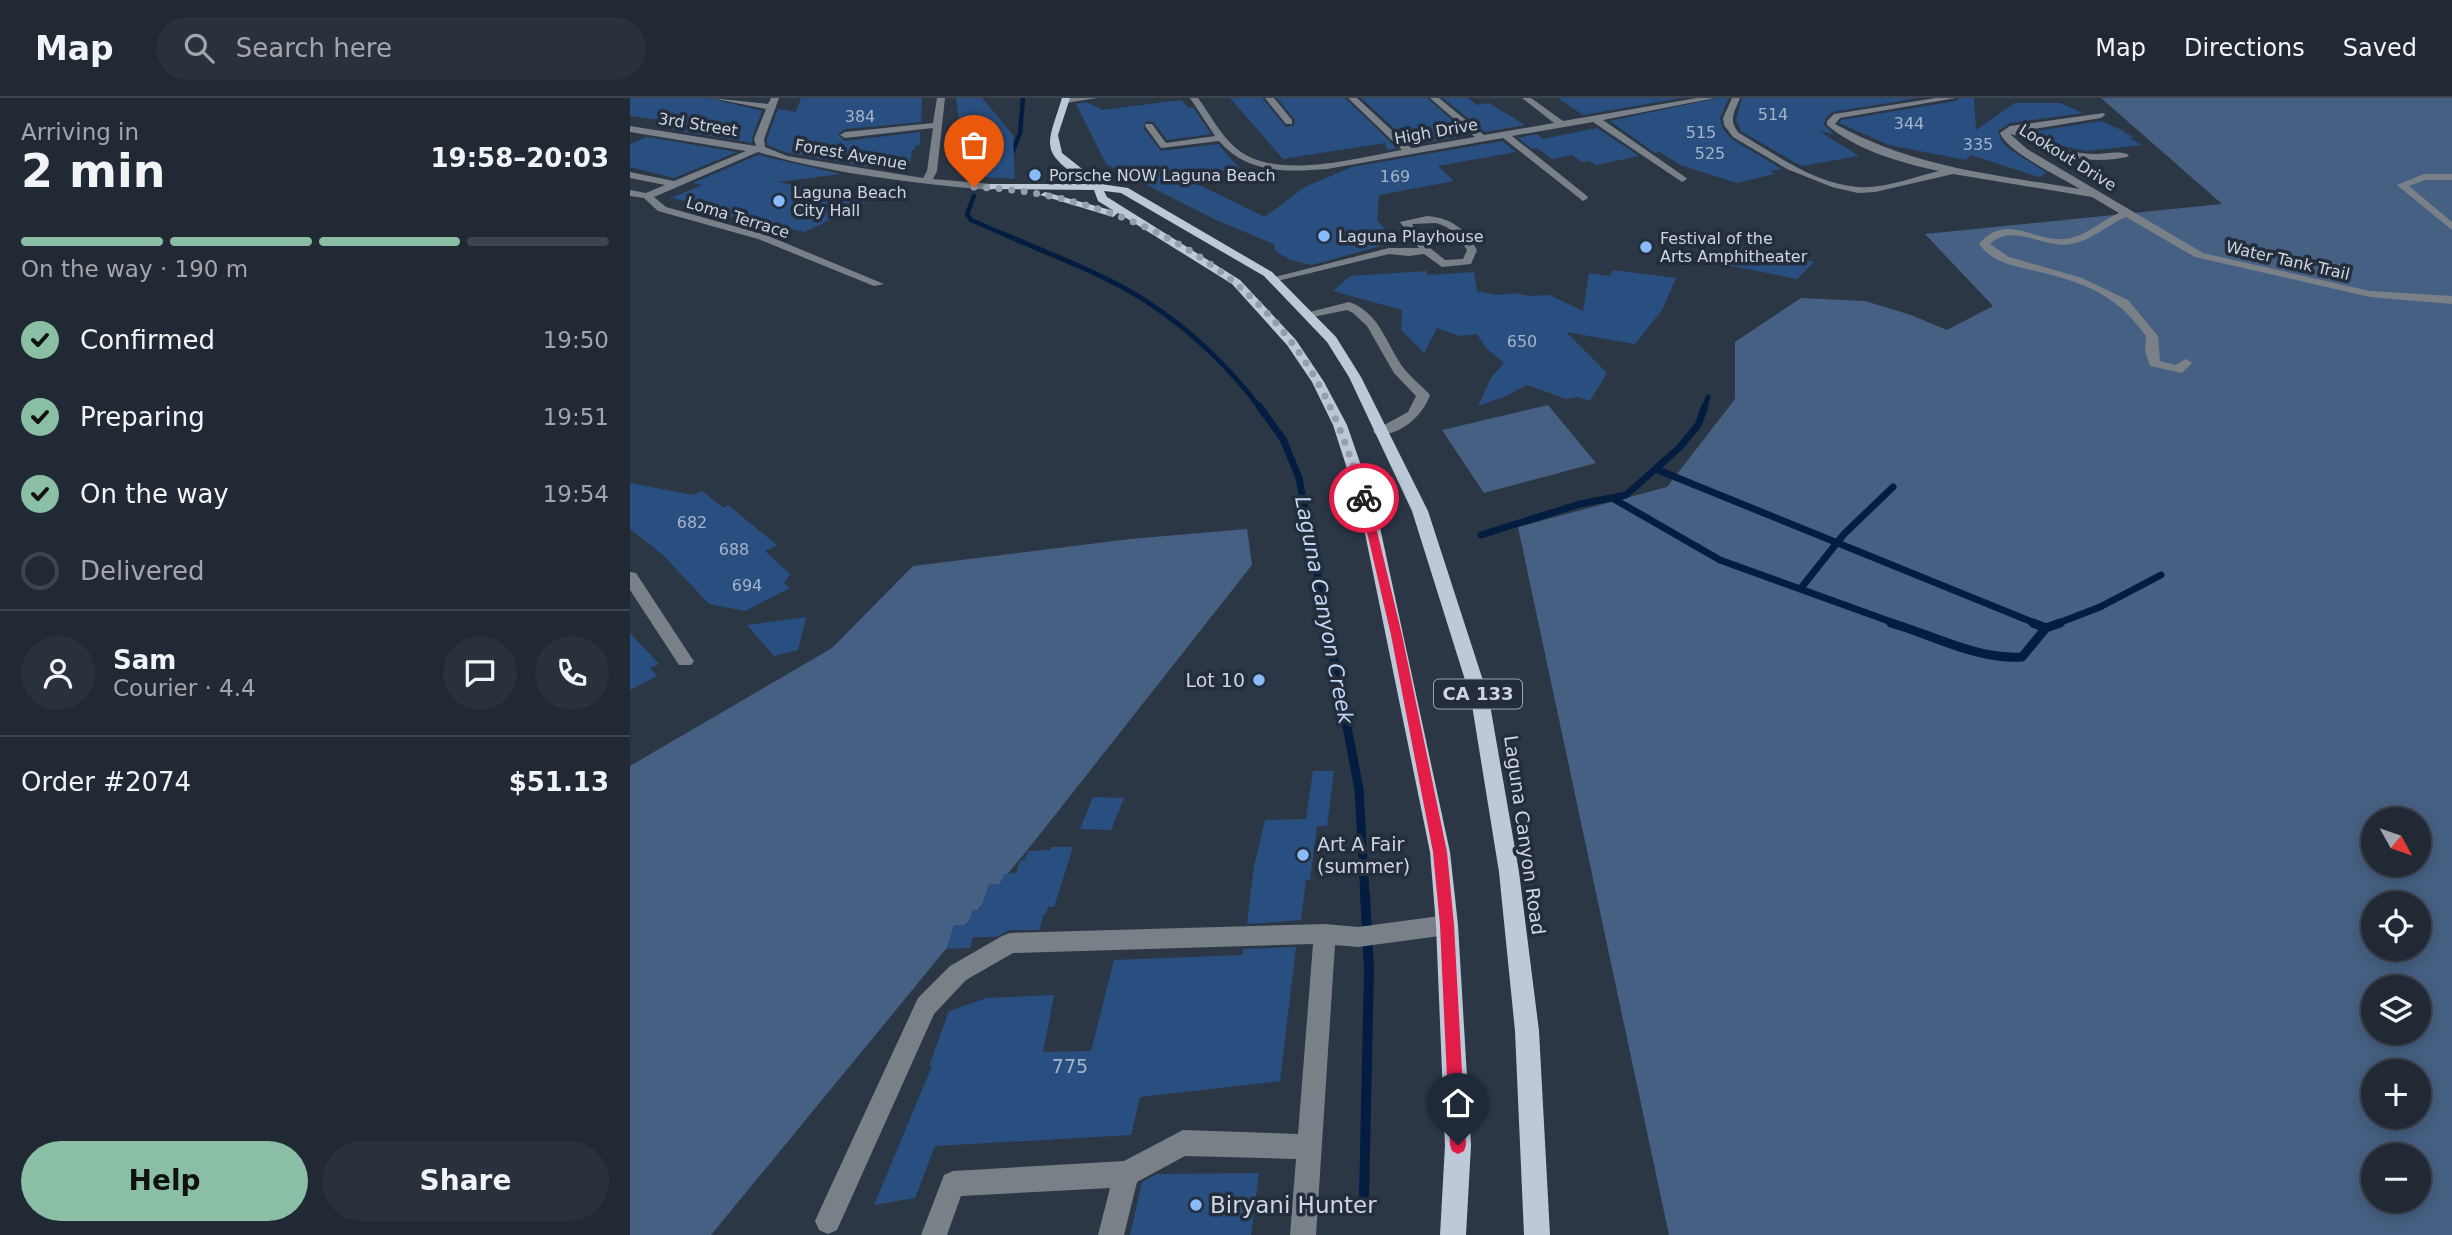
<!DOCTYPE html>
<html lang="en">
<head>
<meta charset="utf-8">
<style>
	:root { --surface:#212934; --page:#29313c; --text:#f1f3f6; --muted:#a2a6ac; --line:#3e454f; --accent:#8abfa5 }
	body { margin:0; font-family:"DejaVu Sans",sans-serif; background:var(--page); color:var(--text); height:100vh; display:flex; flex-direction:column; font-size:26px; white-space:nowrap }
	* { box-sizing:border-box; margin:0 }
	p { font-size:23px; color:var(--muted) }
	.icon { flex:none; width:38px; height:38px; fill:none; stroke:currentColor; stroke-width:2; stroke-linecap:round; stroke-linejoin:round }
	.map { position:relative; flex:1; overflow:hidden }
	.details { display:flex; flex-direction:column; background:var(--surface); width:630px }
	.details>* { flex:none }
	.needle { width:46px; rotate:130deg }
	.tools { position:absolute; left:1731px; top:709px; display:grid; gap:14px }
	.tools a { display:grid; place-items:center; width:70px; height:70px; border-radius:50%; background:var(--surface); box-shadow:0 4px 18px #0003,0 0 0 2px var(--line); font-size:35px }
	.pin { position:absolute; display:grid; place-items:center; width:60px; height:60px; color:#fff; margin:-72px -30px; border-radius:50% 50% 50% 0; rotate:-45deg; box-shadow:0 0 7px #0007 }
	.pin .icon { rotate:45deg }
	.courier { position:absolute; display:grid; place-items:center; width:70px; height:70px; margin:-35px; border:5px solid #e11d48; border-radius:50%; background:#fff; color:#222; box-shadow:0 2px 9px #0007 }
	.head em { font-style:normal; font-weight:700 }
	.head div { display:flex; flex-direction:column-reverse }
	.head { display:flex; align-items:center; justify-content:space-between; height:119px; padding:0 21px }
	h1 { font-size:46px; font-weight:700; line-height:52px }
	.bar { display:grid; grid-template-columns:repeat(4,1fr); gap:10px 7px; align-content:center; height:84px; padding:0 21px }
	.bar i { height:9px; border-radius:5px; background:var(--line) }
	.bar .on { background:var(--accent) }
	.bar p { grid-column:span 4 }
	.line { display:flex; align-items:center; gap:18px; padding:0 21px; border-top:2px solid var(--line) }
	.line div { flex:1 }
	.round { display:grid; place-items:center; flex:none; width:74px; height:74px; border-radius:37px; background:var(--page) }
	ol { padding:0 21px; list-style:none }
	li { display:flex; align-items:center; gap:21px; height:77px }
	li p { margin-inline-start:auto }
	li .icon { padding:7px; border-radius:50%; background:var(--accent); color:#111; stroke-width:4 }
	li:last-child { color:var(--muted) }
	li i { width:38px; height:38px; border:4px solid var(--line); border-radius:50% }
	.button { display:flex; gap:14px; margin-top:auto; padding:14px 21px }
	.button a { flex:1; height:80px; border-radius:42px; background:var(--accent); color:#111; font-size:28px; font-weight:700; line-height:80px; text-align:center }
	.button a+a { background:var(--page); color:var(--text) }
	header { display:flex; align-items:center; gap:42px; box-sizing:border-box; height:98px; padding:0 35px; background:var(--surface); border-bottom:2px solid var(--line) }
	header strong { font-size:33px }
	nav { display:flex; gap:38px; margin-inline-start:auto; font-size:24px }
	.search { width:490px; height:63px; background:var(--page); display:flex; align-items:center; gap:18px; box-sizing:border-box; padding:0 24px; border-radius:38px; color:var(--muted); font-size:26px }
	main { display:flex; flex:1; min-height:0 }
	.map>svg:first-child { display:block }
</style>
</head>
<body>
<header>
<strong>Map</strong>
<div class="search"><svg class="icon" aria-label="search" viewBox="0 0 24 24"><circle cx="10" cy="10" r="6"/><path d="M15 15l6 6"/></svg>Search here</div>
<nav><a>Map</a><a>Directions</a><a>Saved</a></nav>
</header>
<main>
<section class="details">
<div class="head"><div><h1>2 min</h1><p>Arriving in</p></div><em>19:58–20:03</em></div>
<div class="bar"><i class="on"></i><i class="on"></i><i class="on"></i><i></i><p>On the way · 190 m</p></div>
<ol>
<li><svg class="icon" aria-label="check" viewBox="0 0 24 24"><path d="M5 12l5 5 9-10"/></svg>Confirmed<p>19:50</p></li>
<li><svg class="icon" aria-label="check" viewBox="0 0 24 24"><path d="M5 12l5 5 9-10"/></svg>Preparing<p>19:51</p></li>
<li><svg class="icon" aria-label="check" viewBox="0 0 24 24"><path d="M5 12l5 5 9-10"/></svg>On the way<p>19:54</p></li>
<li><i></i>Delivered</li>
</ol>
<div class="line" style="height:126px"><a class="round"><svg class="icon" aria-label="person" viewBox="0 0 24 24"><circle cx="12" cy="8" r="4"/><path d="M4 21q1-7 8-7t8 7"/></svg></a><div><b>Sam</b><p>Courier · 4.4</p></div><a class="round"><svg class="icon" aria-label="chat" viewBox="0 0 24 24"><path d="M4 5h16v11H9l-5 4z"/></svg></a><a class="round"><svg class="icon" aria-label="phone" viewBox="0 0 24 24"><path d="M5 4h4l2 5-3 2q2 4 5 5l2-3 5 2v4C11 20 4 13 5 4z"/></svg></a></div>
<div class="line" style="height:91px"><div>Order #2074</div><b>$51.13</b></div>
<div class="button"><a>Help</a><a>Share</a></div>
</section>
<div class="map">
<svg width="1822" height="1137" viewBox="0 0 1822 1137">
	<rect width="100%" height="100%" fill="#2c3746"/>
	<path fill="#466083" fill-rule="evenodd" d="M1471,0H1822V1137H1039L888,429L1037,389L1105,301V244L1171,200L1235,203L1281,217L1317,232L1363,208L1295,136L1592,106ZM1743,721H1788V766H1743ZM1743,805H1788V850H1743ZM1743,889H1788V934H1743ZM1743,973H1788V1018H1743ZM1743,1057H1788V1102H1743Z
		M918,307L966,365L854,395L812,332Z
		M617,431L622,467L403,745L81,1137H0V668L202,550L283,468L500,441Z"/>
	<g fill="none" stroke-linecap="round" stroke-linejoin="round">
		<path stroke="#021d40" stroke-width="4.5" d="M380,60L390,35L393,0
			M344,98L337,116L341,122L378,138"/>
		<path stroke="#021d40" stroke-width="5" d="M374,136C421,157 472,175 516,203C559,231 599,269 630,310
			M1074,310L1078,299"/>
		<path stroke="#021d40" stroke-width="7" d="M629,308L653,341L669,380L697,526
			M1028,372L1407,526
			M984,401L1090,462L1267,526
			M851,437L950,406L996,397L1049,350L1068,327L1075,308
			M1171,490L1214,436L1263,389
			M1426,526L1470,509L1531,477"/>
		<path stroke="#021d40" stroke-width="9" d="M697,525L729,691L735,798
			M1261,525C1303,537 1347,562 1392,559L1416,530L1430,525
			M1403,525L1416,530"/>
		<path stroke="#021d40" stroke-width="10" d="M734,1100L739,871L735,796"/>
	</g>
	<path fill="#294f80" d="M0,0H79L132,13L122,40V45L38,31L53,25L0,18Z
		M171,0H292L291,24L215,31L208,36L215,43L290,34V47L285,48V52H282L280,66L252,71L158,55L137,47V41L148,11L166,14Z
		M326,0H352L383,37L385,81L329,77L332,48Z
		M600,0H632L656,29L664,28L665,22L647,0H715L767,50L757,52L755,45L653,61Z
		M731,0H797L839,37L782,47Z
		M813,0H838L847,7L859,5L895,27L855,34Z
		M928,0H1051L953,17Z
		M1088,0H1099L1090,20L1092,29L1101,41L1152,71L1140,73L1145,76L1107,85L1050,67L1030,54L1025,55L980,23Z
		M1112,0H1289L1202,14L1195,21L1194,27L1204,36L1189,33L1229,58L1171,68L1111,33L1106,22Z
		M1329,0H1344L1346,32L1385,5H1430L1453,15L1380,25L1368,33L1372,44L1381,52L1417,75L1409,79L1341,57L1336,62L1259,47L1209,25L1211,22L1326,3Z
		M551,2L559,10L563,9L581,36L537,42L524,24L516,23L513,30L531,53L588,46L609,70L555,80L635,119L675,89L722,69L872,43L886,54L808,68L824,83L749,97L747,122L765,144L682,167L661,162L645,153L644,146L586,122L476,66L446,6L456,4L473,12Z
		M1471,23L1496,34H1493L1504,39L1499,40L1512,47L1456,53L1428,47L1400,34Z
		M967,30L1009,58L966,67L959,63L952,64L942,57L922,61L907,50L902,51L888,40L907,36L913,41Z
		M17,39L107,54L44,80L0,69V46Z
		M128,57L211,76L148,84L223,99L219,101L236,104L175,134L59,110L67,106L41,100L72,87L63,85Z
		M1113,148L1184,164L1167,181L1097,167Z
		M983,172L1046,180L1032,212L1005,246L936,234L977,275L960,303L948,299L936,301L897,287L876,298L848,308L861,280L874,265L856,250L847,236L830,238L807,230L794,255L771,232L772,212L703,193L720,178L797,173V177L844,174L847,193L867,197L884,195L899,198L919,197L953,213L959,175L980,178Z
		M0,385L63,397L72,393L94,410L98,407L147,447L135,453L160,476L154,485L160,490L115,513L79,506L33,457L0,431Z
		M176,519L168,552L144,558L117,527Z
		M0,535L29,566L20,570L27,578L0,592Z
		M683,673H704L697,728H687L680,782H676L671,822L617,826L624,768L635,722L676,721Z
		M463,699L494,700L481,732L450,731Z
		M421,749H443L424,809H418L416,816H414L409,832H380L366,839H343L340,850L316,851L324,827H337L343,812H350L359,786H370L374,776L386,775L390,763L395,762L398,753L420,752Z
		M666,849L650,983L510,999L501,1037L305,1048L285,1100L244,1107L302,968H299L319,913L357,900L424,897L413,954L461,953L484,862L613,857V851Z
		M629,1075L621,1137H500L512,1084L527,1076Z"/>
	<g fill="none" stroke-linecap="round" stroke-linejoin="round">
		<path fill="#7a8088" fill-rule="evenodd" d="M81,0L138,6L141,0H149L134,41L135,49L157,58L293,80L297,73L303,30L215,40L210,37L215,34L303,25L307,0H315L307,73L303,81L361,86L366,89L361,92C282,85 205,76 128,54L24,99L36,109L136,137L254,186L244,188L128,141L28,113L14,100L0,98V92L16,95L35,87L0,80V74L44,83L116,53L0,34V28L126,48L124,41L136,11Z
			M433,0H467L436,5Z
			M560,0H568C581,18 591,38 607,51C646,83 726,60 772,52L718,0H727L781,50L845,39L800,0H809L854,37L924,25L892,0H901L933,23L1067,0H1085L973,22L1055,79L1057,81L1052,84L963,24L882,38L957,98L958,100L953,103L873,40L697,71C658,74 617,76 589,43L531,50L515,28L516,26H522L536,45L585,38Z
			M635,0H644L662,22V26H656Z
			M1102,0H1110C1104,15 1098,22 1109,35C1145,56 1185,86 1228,89C1254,91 1284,79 1309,73C1271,65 1226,52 1197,27V23L1204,16L1306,0H1326L1210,20L1205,26C1286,70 1361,76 1450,91C1432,80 1377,54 1370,35L1380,28L1474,15L1475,17L1471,20L1391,33C1415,45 1439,56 1466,56C1476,56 1490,52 1499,57L1497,59C1469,65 1442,62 1415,51C1404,46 1391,38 1380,36L1397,51L1573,155L1740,193L1822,198V206L1740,199L1565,159L1496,119C1477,127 1461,143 1441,146C1413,151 1383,124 1360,146L1379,159L1452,180L1498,202L1528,238L1530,263L1545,267L1556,261L1562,265L1552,275L1520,268L1515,253L1516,238C1486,196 1455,185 1406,173C1384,168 1363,165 1349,146C1378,112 1407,148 1441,140C1458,136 1472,122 1489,115L1462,99L1323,76L1245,94L1228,95L1202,89L1157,71L1103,39L1094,27L1093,20Z
			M1794,76H1822V82H1795L1779,88L1822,124V132L1767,87Z
			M797,118C822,120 835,131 847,152L841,166L812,169L794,156L779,158L759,156L643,184L637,181L759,150H789L770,124ZM806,125C821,129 829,139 837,152L833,161L815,162L800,150L782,126Z
			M719,204C749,214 756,245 772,268C780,279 791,287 800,297C793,318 768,340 745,336L743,333L778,314L786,298L764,275L737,228L723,215L717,212L678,220L672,216Z
			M0,474L6,475L61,559L64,563L61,567H49L0,492Z
			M817,817L825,820L828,827L825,834L817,837L728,849L705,847L686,1137H660L666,1061L555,1058L507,1084L494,1137H468L480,1090L331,1098L317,1137H291L314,1077L323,1073L494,1063L553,1032L668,1036L683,846L383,855L336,882L304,916L207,1132L198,1136L189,1132L185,1123L189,1114L288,900L320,868L372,838L380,835L695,826L728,829Z"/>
		<path fill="#bdc9d9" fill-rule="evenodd" d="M432,0H440L428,37L432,55L471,86L498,90L642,174L706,239L731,279L798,413L859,601L889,774L909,933L920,1137H894L885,933L869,774L841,601L782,413L719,279L697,244L634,178L491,95L474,93L477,99L610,182L666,242L694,284L717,327L746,411L820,754L828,827L841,1047L836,1137H810L815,1047L806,827L800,754L730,411L703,327L682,284L657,247L602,186L488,115L483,119L410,97L415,94L484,113L468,103L464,92L357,91V87L361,86H457C409,52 416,51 432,0Z"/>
	</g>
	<path fill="#e11d48" d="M734,397L739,400L772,537L817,754L824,827L836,1047L834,1053L828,1056L822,1053L820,1047L810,827L803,754L761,537L729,400Z"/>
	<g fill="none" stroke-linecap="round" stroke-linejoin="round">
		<path stroke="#959ea9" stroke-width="7" stroke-dasharray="0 12.6" d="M344,89C482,94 622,162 689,287C709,323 721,361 734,400"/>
	</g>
	<g fill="#89bafc" stroke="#232d3c" stroke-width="2.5">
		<circle cx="405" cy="77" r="7"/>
		<circle cx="149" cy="103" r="7"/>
		<circle cx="694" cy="138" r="7"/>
		<circle cx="1016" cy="149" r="7"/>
		<circle cx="629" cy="582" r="7"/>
		<circle cx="673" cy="757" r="7"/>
		<circle cx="566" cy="1107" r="7"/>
	</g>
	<g text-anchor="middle" stroke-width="7" stroke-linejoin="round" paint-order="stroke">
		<g font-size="16" fill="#a5b4c7">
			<text x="1143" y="22">514</text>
			<text x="230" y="24">384</text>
			<text x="1279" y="31">344</text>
			<text x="1071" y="40">515</text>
			<text x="1348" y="52">335</text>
			<text x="1080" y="61">525</text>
			<text x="765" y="84">169</text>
			<text x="892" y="249">650</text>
			<text x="62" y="430">682</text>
			<text x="104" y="457">688</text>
			<text x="117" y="493">694</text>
		</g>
		<g font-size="16" fill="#ced5df" stroke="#232d3c">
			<text transform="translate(68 26) rotate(9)" y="6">3rd Street</text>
			<text transform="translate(806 33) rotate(-10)" y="6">High Drive</text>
			<text transform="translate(221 56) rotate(10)" y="6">Forest Avenue</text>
			<text transform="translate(1438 59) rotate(32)" y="6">Lookout Drive</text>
			<text transform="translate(108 119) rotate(17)" y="6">Loma Terrace</text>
			<text transform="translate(1658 162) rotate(13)" y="6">Water Tank Trail</text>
		</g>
		<g font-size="16" fill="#ced5df" stroke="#232d3c" text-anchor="start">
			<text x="419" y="83">Porsche NOW Laguna Beach</text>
			<text x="163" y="100">Laguna Beach<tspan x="163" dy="18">City Hall</tspan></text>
			<text x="708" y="144">Laguna Playhouse</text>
			<text x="1030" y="146">Festival of the<tspan x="1030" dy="18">Arts Amphitheater</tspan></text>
		</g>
		<rect fill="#232d3c" stroke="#9ba3ae" stroke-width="2" x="804" y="581.5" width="88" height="29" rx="5"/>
		<g font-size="18" font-weight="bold" fill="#ced5df">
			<text x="848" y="602">CA 133</text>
		</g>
		<g font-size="19" fill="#ced5df" stroke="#232d3c" text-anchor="end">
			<text x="615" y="589">Lot 10</text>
			<text x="687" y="753" text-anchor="start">Art A Fair<tspan x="687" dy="22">(summer)</tspan></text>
		</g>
		<g font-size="19" fill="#ced5df" stroke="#232d3c">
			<text transform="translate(895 737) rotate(82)" y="7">Laguna Canyon Road</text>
		</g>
		<g font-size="19" fill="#a5b4c7">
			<text x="440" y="975">775</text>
		</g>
		<g font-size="21" font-style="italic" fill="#c1d8f6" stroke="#232d3c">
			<text transform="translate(694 512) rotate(79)" y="7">Laguna Canyon Creek</text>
		</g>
		<g font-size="23" fill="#ced5df" stroke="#232d3c" text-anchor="start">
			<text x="580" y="1115">Biryani Hunter</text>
		</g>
	</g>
</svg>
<div class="tools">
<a><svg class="needle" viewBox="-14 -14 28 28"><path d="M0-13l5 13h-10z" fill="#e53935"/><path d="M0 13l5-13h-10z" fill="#a2a6ac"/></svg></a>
<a><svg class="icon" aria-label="locate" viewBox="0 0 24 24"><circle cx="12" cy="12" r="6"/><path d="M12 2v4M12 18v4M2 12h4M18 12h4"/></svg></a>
<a><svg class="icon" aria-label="layers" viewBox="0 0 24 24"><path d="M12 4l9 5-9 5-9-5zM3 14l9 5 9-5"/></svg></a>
<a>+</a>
<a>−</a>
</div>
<div class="pin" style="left:344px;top:89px;background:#ea580c"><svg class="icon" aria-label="bag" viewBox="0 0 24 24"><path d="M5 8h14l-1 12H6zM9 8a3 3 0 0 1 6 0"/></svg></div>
<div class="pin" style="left:828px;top:1047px;background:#1f2937"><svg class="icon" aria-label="home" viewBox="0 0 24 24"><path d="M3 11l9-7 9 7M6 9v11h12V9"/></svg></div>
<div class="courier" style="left:734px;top:400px"><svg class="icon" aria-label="bike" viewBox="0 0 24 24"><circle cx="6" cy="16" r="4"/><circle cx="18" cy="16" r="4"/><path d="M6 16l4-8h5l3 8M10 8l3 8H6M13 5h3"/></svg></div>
</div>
</main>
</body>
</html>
